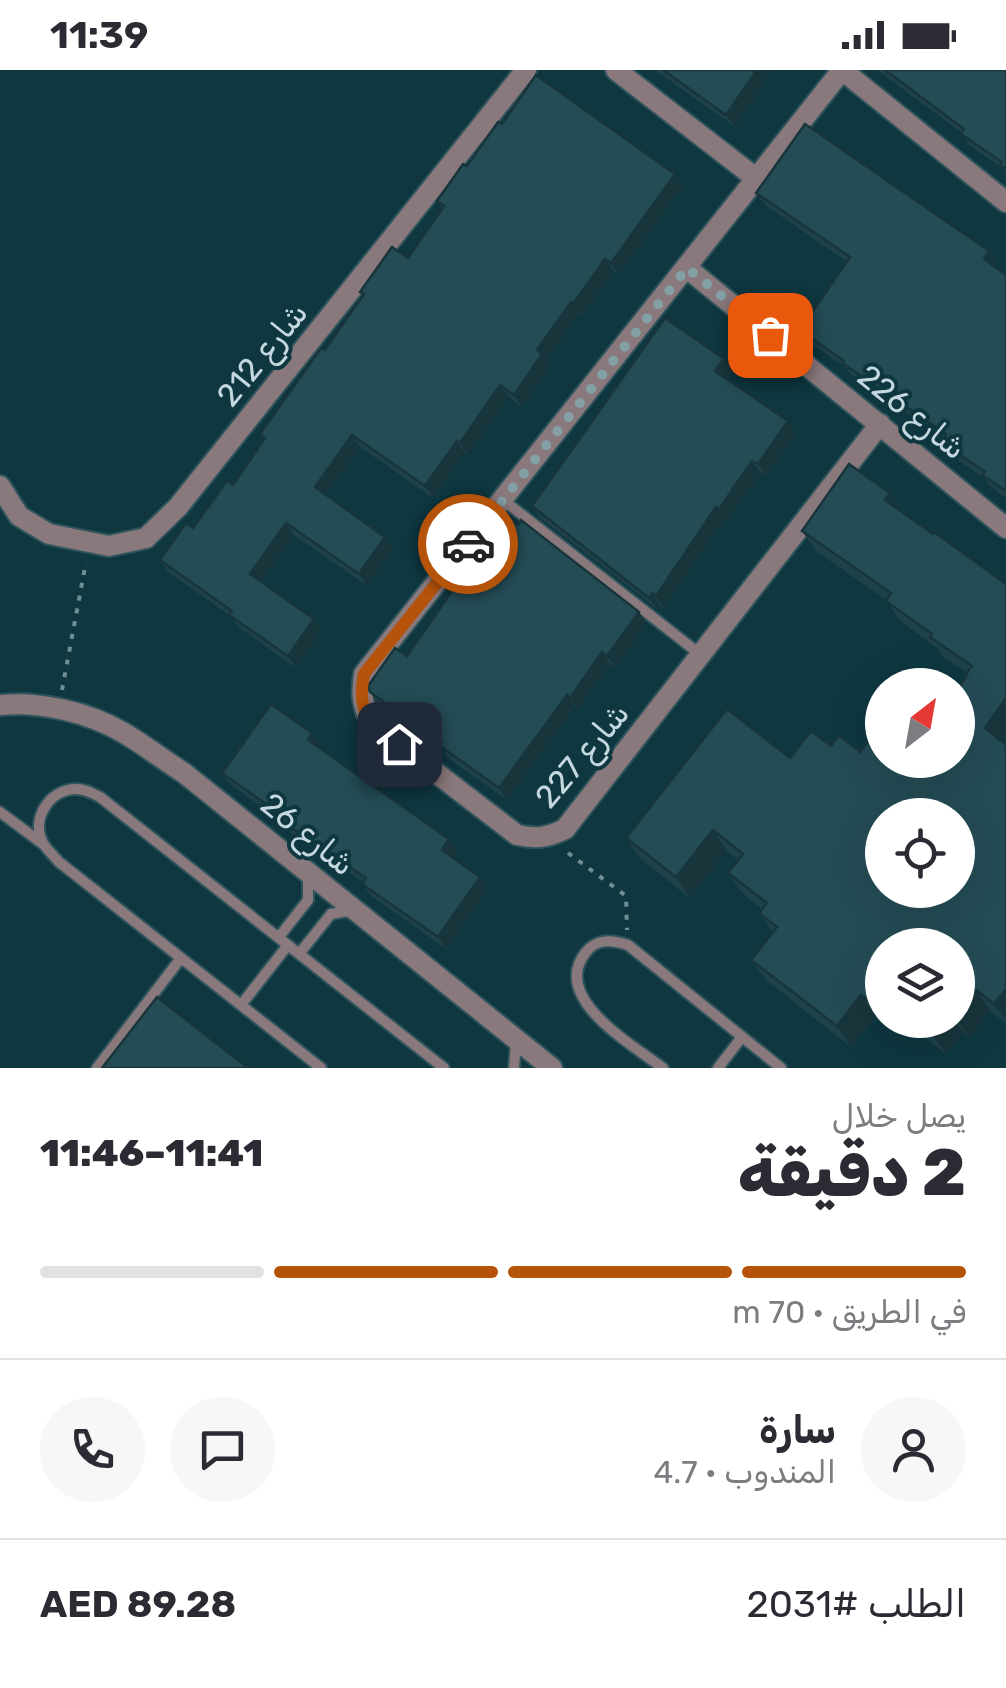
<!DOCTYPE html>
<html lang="ar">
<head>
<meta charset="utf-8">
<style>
	:root { --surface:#fff; --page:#f7f7f7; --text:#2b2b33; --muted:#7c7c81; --line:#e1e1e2; --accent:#b45309 }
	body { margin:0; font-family:Rubik,Vazirmatn,sans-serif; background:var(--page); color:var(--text); direction:rtl; height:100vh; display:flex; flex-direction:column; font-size:38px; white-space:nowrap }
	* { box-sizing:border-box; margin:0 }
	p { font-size:32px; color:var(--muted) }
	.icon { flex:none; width:55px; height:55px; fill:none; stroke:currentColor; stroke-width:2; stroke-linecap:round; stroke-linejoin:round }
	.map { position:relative; height:998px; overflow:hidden; direction:ltr }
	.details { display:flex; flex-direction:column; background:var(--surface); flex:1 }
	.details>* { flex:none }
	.needle { width:65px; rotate:31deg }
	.tools { position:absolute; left:865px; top:598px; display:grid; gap:20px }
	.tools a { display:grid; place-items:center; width:110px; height:110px; border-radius:50%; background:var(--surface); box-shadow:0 10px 40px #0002; font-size:50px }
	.pin { position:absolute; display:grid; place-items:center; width:85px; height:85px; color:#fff; margin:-42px; border-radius:20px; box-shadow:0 5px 15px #0006 }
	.courier { position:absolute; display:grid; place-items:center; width:100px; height:100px; margin:-50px; border:8px solid #b45309; border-radius:50%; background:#fff; color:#222; box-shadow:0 2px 12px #0007 }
	.overview em { font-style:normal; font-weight:800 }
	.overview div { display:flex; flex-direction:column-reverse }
	.overview { display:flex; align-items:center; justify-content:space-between; height:170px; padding:0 40px }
	h1 { font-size:65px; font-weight:800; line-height:75px }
	.bar { display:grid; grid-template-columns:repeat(4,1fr); gap:15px 10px; align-content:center; height:120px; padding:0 40px }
	.bar i { height:12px; border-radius:8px; background:var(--line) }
	.bar .selected { background:var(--accent) }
	.bar p { grid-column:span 4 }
	.line { display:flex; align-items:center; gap:25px; padding:0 40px; border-top:2px solid var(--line) }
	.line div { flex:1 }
	.round { display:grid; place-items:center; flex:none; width:105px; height:105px; border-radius:52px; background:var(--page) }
	.status { display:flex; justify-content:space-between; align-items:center; height:70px; padding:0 50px; background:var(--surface); direction:ltr }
	.status svg { height:28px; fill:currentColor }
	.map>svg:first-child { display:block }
</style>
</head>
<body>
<div class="status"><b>11:39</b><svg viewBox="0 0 49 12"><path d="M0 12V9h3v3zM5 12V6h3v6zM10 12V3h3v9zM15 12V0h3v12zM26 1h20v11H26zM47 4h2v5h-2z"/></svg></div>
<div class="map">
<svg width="1006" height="998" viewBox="0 0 1006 998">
	<rect width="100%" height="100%" fill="#0e3740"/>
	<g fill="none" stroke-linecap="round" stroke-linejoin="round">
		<g stroke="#2f545c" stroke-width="14">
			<path id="lane" d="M503,430L701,585
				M0,742L43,774
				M279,867L308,830V804
				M299,884L331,844L354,840
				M241,935L288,875
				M97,998L181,888
				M321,998L59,792C54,786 47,780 43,773C30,749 50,719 76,719C85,719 92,723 100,727L444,998
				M514,998L516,970
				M663,998C633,975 549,928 586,882C597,868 612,870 628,875L781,998
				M718,998L742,967"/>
		</g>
		<g stroke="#2f545c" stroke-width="24">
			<path id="street" d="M616,0L757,109
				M842,0L364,604C361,623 362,634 370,652L517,765C536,769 547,768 565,759L880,354
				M842,0L1006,132
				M687,198L1006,458
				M0,416L19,446L49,464L109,476L146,468L178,437L526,0
				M0,635C40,631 88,642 124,663C144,675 164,690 184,703L552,998"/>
		</g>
		<path stroke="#708e95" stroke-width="4" stroke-dasharray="5 8" stroke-linecap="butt" d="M62,620L86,492
			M568,783L626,826L627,860"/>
		<use href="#lane" stroke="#8a797c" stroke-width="10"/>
		<use href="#street" stroke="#8a797c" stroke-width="20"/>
	</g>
	<path fill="#1f4149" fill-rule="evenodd" d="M655,0H772L762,14L764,15L735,57Z
		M877,0H1006V104L1002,98L969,75L962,63Z
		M502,54L683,116L619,205L614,201L582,246L579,244L547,290L551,295L522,337L509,327L468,385L465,383L433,428L360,377L326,425L394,478L367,516L294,465L261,512L314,549L322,561L296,598L238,557L229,545L168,502L160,490L193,458L233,415L264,370L260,364L325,280L363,226L360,222L408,188L442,139L437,131Z
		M756,123L998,193L995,197L1006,205V428L991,417L984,408L949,384L941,372L943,368L851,305L847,299L808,271L800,260L847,192L765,135Z
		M724,289L732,301L727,308L788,351L796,363L766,406L761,403L727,451L725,449L664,538L660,535L657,539L540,448L532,436Z
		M890,423L904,443L933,464L1003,672L1006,675V953L990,941L969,968L963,962L946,984L907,954L899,964L875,946L851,977L766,910L751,890L773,863L759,843L762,839L742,823L728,803L738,790L727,781L690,828L640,789L626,768L790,688L831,676L860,682L882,690H958L967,603L944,588L937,578L900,551L886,530L816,481L802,461ZM882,875H958V950H882Z
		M472,487L639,542L647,554L616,598L610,594L578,639L575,637L507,730L448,688L442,678L378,634L370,622L407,586L474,489Z
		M321,675L319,678L458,781L453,788L488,819L446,879L370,825L362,814L363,812L278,755L270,743L231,715L222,703Z"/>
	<path fill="#19353c" d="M755,0H772L762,14L764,15L735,57L726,45Z
		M675,104L683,116L619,205L611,193Z
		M989,181L998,193L992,201L984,189Z
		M605,189L614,201L582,246L573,234Z
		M571,232L579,244L547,290L551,295L522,337L514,325L537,280Z
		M724,289L732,301L724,312L715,301Z
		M500,315L509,327L468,385L460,373Z
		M788,351L796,363L766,406L758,394Z
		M352,365L360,377L323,429L315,417Z
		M457,371L465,383L433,428L425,416Z
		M752,391L761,403L727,451L719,439Z
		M890,423L904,443L885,430Z
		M716,437L725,449L664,538L656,526Z
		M286,453L294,465L258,516L250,504Z
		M385,467L394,478L367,516L359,504Z
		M652,523L660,535L657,539L649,528Z
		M639,542L647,554L616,598L607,586Z
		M314,549L322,561L296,598L288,586Z
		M602,582L610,594L578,639L570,628Z
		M567,625L575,637L507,730L499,718Z
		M1006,628V668L999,678L985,658Z
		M312,663L321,675L316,682L308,670Z
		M713,760L727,781L690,828L676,807Z
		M449,769L458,781L450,792L442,780Z
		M480,807L488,819L446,879L438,867Z
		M1006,919V951L994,934Z
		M976,920L990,941L969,968L957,950L958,944Z
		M861,925L875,946L851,977L837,956Z
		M889,950H904L907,954L899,964Z
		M942,950H954L963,962L946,984L932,964Z"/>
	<path fill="#244c55" stroke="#19353c" stroke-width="2.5" fill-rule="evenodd" d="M663,0H755L754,2L755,3L726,45Z
		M885,0H1006V100L1000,95L1002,92L961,64L964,59Z
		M536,5L675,104L611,193L605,189L573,234L571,232L537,280L542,284L514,325L500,315L460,373L457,371L425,416L352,365L315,417L385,467L359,504L286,453L250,504L314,549L288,586L229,545L232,541L160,490L186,453L193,458L227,411L233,415L265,368L260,364L321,278L325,280L364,224L360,222L392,177L408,188L444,136L437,131L463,94L467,96L498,52L502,54Z
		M805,54L989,181L984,189L1006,205V421L982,405L985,402L941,372L946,364L842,293L844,291L800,260L850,187L756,123Z
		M665,248L724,289L715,301L788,351L758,394L752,391L719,439L716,437L656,526L652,523L649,528L532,436Z
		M849,394L890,423L885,430L933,464L934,462L1006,514V628L985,658L1006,675V919L994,934L976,920L958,944V875H882V942L861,925L837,956L751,890L777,857L759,843L767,833L728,803L743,784L713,760L676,807L626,768L727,639L790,688L811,661L831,676L839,665L860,682L882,653V690H958V618L967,606L965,605L972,596L930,567L932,564L886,531L891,523L802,461ZM882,745H958V820H882Z
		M502,444L518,455L521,450L639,542L607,586L602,582L570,628L567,625L499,718L440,676L442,673L370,622L368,616L395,578L407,586L475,488L472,487Z
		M271,634L312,663L308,670L449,769L442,780L480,807L438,867L362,814L366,808L270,743L273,739L222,703Z
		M157,927L248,998H102Z
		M914,950H942L932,964Z"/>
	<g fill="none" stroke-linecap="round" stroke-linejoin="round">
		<path stroke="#84a0a7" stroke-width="10" stroke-dasharray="0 18" d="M468,474L687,198L770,265"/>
		<path stroke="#b45309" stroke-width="12" d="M399,674C370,652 356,644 364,604L468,474"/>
	</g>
	<g text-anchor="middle" stroke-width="8" stroke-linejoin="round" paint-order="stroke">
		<g font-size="32" fill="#c4d8de" stroke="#0e3740">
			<text transform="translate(262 284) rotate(-51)" y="11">شارع 212</text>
			<text transform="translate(912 342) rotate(39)" y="11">شارع 226</text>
			<text transform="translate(582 685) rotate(-50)" y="11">شارع 227</text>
			<text transform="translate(308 764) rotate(39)" y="11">شارع 26</text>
		</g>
	</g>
</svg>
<div class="tools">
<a><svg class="needle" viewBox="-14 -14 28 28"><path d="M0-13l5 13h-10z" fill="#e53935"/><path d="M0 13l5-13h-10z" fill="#7c7c81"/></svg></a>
<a><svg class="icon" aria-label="locate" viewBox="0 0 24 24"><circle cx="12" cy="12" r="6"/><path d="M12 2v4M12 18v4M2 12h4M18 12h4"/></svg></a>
<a><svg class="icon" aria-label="layers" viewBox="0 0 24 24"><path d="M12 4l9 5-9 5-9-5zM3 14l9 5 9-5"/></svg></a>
</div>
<div class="pin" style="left:770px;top:265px;background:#ea580c"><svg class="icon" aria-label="bag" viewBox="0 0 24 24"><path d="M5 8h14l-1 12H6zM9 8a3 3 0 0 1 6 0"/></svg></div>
<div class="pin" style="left:399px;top:674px;background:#1f2937"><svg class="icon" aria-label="home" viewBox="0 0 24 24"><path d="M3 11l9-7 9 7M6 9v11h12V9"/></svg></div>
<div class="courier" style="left:468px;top:474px"><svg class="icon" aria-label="car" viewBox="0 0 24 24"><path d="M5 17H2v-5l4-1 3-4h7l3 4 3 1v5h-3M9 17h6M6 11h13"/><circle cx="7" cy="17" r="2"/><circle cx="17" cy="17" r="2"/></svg></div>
</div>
<section class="details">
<div class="overview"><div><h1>2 دقيقة</h1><p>يصل خلال</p></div><em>11:41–11:46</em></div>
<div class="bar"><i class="selected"></i><i class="selected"></i><i class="selected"></i><i></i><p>في الطريق · 70 m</p></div>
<div class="line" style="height:180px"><a class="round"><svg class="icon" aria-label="person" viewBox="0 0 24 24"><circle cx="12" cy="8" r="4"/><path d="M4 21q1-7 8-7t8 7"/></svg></a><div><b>سارة</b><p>المندوب · 4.7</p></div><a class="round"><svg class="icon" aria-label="chat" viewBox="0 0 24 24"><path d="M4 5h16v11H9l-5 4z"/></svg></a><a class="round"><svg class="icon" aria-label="phone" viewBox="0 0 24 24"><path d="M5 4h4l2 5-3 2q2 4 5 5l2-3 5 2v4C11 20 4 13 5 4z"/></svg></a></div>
<div class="line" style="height:130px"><div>الطلب #2031</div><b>AED 89.28</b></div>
</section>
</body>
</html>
